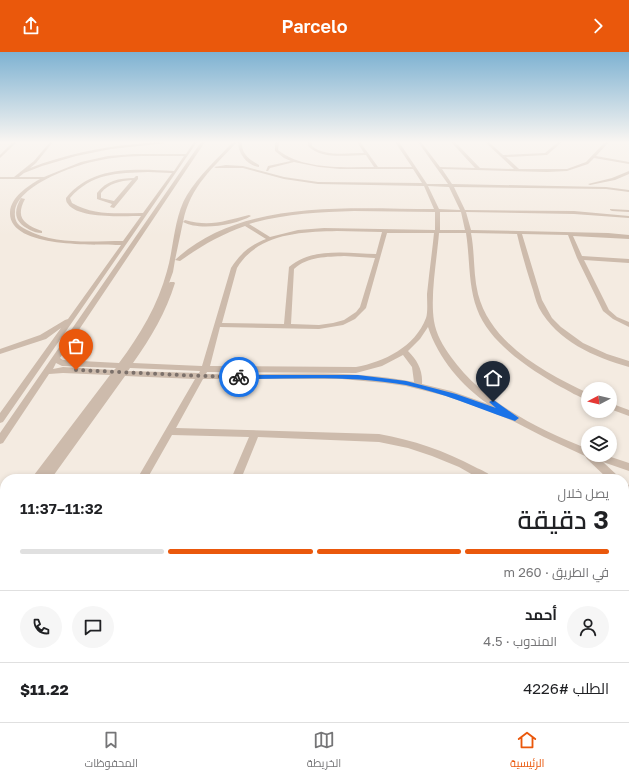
<!DOCTYPE html>
<html lang="ar">
<head>
<meta charset="utf-8">
<style>
	:root { --surface:#fff; --page:#f6f6f6; --text:#202124; --muted:#757577; --line:#e0e0e0; --accent:#ea580c }
	body { margin:0; font-family:"Golos Text",Cairo,sans-serif; background:var(--page); color:var(--text); direction:rtl; height:100vh; display:flex; flex-direction:column; font-size:15px; white-space:nowrap }
	* { box-sizing:border-box; margin:0 }
	p { font-size:13px; color:var(--muted) }
	.icon { flex:none; width:22px; height:22px; fill:none; stroke:currentColor; stroke-width:2; stroke-linecap:round; stroke-linejoin:round }
	.map { position:relative; flex:1; overflow:hidden; direction:ltr }
	.panel { position:absolute; left:0px; top:422px; width:629px; height:248px; display:flex; flex-direction:column; background:var(--surface); border-radius:16px 16px 0 0; box-shadow:0 2px 6px #0003; direction:rtl }
	.panel>* { flex:none }
	.needle { width:26px; rotate:263deg }
	.fabs { position:absolute; left:581px; top:330px; display:grid; gap:8px }
	.fabs a { display:grid; place-items:center; width:36px; height:36px; border-radius:50%; background:var(--surface); box-shadow:0 2px 6px #0003; font-size:20px }
	.pin { position:absolute; display:grid; place-items:center; width:34px; height:34px; color:#fff; margin:-41px -17px; border-radius:50% 50% 50% 0; rotate:-45deg; box-shadow:0 0 4px #0007 }
	.pin .icon { rotate:45deg }
	.courier { position:absolute; display:grid; place-items:center; width:40px; height:40px; margin:-20px; border:3px solid #1a73e8; border-radius:50%; background:#fff; color:#222; box-shadow:0 1px 5px #0007 }
	.overview em { font-style:normal; font-weight:600 }
	.overview div { display:flex; flex-direction:column-reverse }
	.overview { display:flex; align-items:center; justify-content:space-between; height:68px; padding:0 20px }
	h1 { font-size:26px; font-weight:600; line-height:30px }
	.bar { display:grid; grid-template-columns:repeat(4,1fr); gap:6px 4px; align-content:center; height:48px; padding:0 20px }
	.bar i { height:5px; border-radius:3px; background:var(--line) }
	.bar .on { background:var(--accent) }
	.bar p { grid-column:span 4 }
	.line { display:flex; align-items:center; gap:10px; padding:0 20px; border-top:1px solid var(--line) }
	.line div { flex:1 }
	.round { display:grid; place-items:center; flex:none; width:42px; height:42px; border-radius:21px; background:var(--page) }
	header { display:flex; justify-content:space-between; align-items:center; height:52px; padding:0 20px; background:var(--accent); color:#fff; font-size:18px; font-weight:600 }
	.menu { display:flex; justify-content:space-around; align-items:center; height:56px; border-top:1px solid var(--line); background:var(--surface); font-size:11px; color:var(--muted) }
	.menu a { display:grid; justify-items:center; gap:2px }
	.menu .on { color:var(--accent) }
	.map>svg:first-child { display:block }
</style>
</head>
<body>
<header><svg class="icon" aria-label="forward" viewBox="0 0 24 24"><path d="M9 5l7 7-7 7"/></svg>Parcelo<svg class="icon" aria-label="share" viewBox="0 0 24 24"><path d="M12 15V3M7 8l5-5 5 5M5 13v7h14v-7"/></svg></header>
<div class="map">
<svg width="629" height="670" viewBox="0 0 629 670">
	<rect width="100%" height="100%" fill="#f4ebe1"/>
	<g fill="none" stroke-linecap="round" stroke-linejoin="round">
		<path fill="#cdbbac" fill-rule="evenodd" d="M13,90H17L0,106V103Z
			M50,90H53L36,111L30,116C64,103 100,95 136,92C146,91 157,89 167,91L111,97L76,104L42,114L24,121L19,125H44L81,110L108,104L134,102H186L194,90H197L3,370L0,371V361L61,276L46,287L0,302V297L40,283L65,268L68,267L121,193C97,192 8,197 10,160C11,145 28,134 40,127H0V125H14L34,109ZM148,104H184L174,119C136,117 92,113 66,146C66,148 66,150 68,152C78,167 125,164 141,164L123,189C92,189 55,193 27,178C18,174 14,169 15,160C16,134 75,113 96,109C113,105 130,104 148,104ZM148,120L172,121L143,161C119,161 94,164 72,151L70,146C92,121 117,121 148,120Z
			M201,90H205L60,306L63,308L119,311C140,283 158,253 167,219C174,195 174,164 187,143C199,123 217,107 233,90H237C214,115 190,134 183,170L185,168C210,175 225,169 249,163L251,164C236,173 199,179 183,170L175,208C241,146 350,157 434,157L424,134L318,132L284,127L243,116H216L214,115L226,113L243,114L284,125L318,130L422,131L413,117H340L319,115L294,110L270,116L268,119H266L268,114L291,109L284,106L275,99V90H279L278,98C303,118 343,115 374,115L366,103C348,103 322,108 308,94V90H312V94C325,105 348,101 364,101L357,90H360L378,115H412L395,90H399L427,132H448L418,90H421L440,115L475,116L451,90H455L480,116L514,117L485,90H489L503,103L545,101L558,90H562L547,103L506,105L519,117H567L586,110L605,90H609L596,104L629,110V112L594,106L588,112L567,119L547,120L442,117L452,132L606,135L629,138V140L606,137L454,135L465,158L574,159L629,164V166L574,162L466,160L471,178L608,181L629,183V187L573,184L582,204L629,207V211L584,208L609,258L617,265L629,270V275L613,267L603,259L577,206L568,183L522,182L542,248L552,266L561,275L583,291L607,302L629,309V315C594,305 557,289 539,256C535,248 534,240 531,232C526,216 521,199 517,182L471,181C475,201 473,222 478,242C491,292 545,321 588,341V348C578,345 569,339 561,335C531,318 489,291 477,257C468,233 470,206 466,181H439C437,207 430,243 434,269C436,282 443,294 451,305C484,351 537,376 588,397V403H605L629,411V419L603,410L618,424L620,427H608L587,407L585,404L544,385L513,369L486,358L446,344L406,334L385,331L342,327H203L176,376L379,382C413,388 445,399 475,415C481,418 490,421 493,427H480L459,415L432,404L408,396L379,390L258,385L241,427H231L249,385L172,383L147,427H137L195,327L125,324L51,427H31L110,323L63,321L49,322L3,391L0,392V381ZM428,134L449,135L460,158L439,157ZM354,159L435,160V178L324,176L298,178L270,185L249,172C283,162 319,160 354,159ZM440,160H461L465,178H440ZM245,174L266,187C250,193 240,202 231,216L202,314L133,311C151,286 166,260 175,231L174,230H170L169,231L161,253L173,220L175,208L180,209C201,194 220,183 245,174ZM337,179L382,180L376,202C348,201 312,195 289,215L284,272L222,271L237,216C258,181 301,180 337,179ZM387,181H434C432,201 429,222 427,242C427,249 428,260 426,266C415,295 384,310 356,315L210,314L220,275L319,277L343,273L355,267L366,256ZM344,204L375,206L360,255L356,260L344,268L333,271L319,273L291,272L294,217C308,204 327,205 344,204ZM428,275C438,306 462,334 488,352L451,339L422,332C423,318 417,308 408,299L420,287ZM403,303L412,315L414,330C346,316 275,324 206,322L207,320L356,321L382,314ZM56,311L62,314L116,316L114,318L63,315L53,317ZM130,316L200,319L199,321L128,319Z
			M238,90H242C241,102 250,108 259,113V115C248,114 238,102 238,90Z
			M629,119V122L615,128L590,133L588,132L612,126Z
			M136,124H138V127L114,156L110,155L112,152L97,147V141C106,129 119,126 134,126ZM132,128L114,149L101,146V141C109,131 120,129 132,128Z
			M21,146L25,147C15,166 24,172 42,179V181C37,181 34,180 30,178C14,170 13,160 21,146Z
			M610,157L629,158V160L612,159L610,158Z
			M610,351L629,358V364L610,357Z
			M624,431L629,433V444L624,442Z
			M5,468V484L4,487L0,488V472L1,470Z
			M5,487V504L4,506L0,507V491L1,488Z
			M624,571L629,574V595L624,592Z
			M624,660L629,661V670H613L611,665H624Z
			M112,665H127L129,670H114Z"/>
	</g>
	<linearGradient id="sky" x2="0" y2="1"><stop stop-color="#7eb2d2"/><stop offset="0.49" stop-color="#faf6f2"/><stop offset="1" stop-color="#faf6f2" stop-opacity="0"/></linearGradient>
	<rect width="629" height="184" fill="url(#sky)"/>
	<path fill="#1a73e8" d="M236,323H358L406,329L456,342L496,356L489,350L493,348L495,349L519,366L515,369C479,357 444,341 406,333C351,323 294,327 239,327L236,326Z"/>
	<g fill="none" stroke-linecap="round" stroke-linejoin="round">
		<path stroke="#7c716b" stroke-width="4" stroke-dasharray="0 7.2" d="M76,318L202,324L239,325"/>
	</g>
</svg>
<div class="fabs">
<a><svg class="needle" viewBox="-14 -14 28 28"><path d="M0-13l5 13h-10z" fill="#e53935"/><path d="M0 13l5-13h-10z" fill="#757577"/></svg></a>
<a><svg class="icon" aria-label="layers" viewBox="0 0 24 24"><path d="M12 4l9 5-9 5-9-5zM3 14l9 5 9-5"/></svg></a>
</div>
<div class="pin" style="left:76px;top:318px;background:#ea580c"><svg class="icon" aria-label="bag" viewBox="0 0 24 24"><path d="M5 8h14l-1 12H6zM9 8a3 3 0 0 1 6 0"/></svg></div>
<div class="pin" style="left:493px;top:350px;background:#1f2937"><svg class="icon" aria-label="home" viewBox="0 0 24 24"><path d="M3 11l9-7 9 7M6 9v11h12V9"/></svg></div>
<div class="courier" style="left:239px;top:325px"><svg class="icon" aria-label="bike" viewBox="0 0 24 24"><circle cx="6" cy="16" r="4"/><circle cx="18" cy="16" r="4"/><path d="M6 16l4-8h5l3 8M10 8l3 8H6M13 5h3"/></svg></div>
<section class="panel">
<div class="overview"><div><h1>3 دقيقة</h1><p>يصل خلال</p></div><em>11:32–11:37</em></div>
<div class="bar"><i class="on"></i><i class="on"></i><i class="on"></i><i></i><p>في الطريق · 260 m</p></div>
<div class="line" style="height:72px"><a class="round"><svg class="icon" aria-label="person" viewBox="0 0 24 24"><circle cx="12" cy="8" r="4"/><path d="M4 21q1-7 8-7t8 7"/></svg></a><div><b>أحمد</b><p>المندوب · 4.5</p></div><a class="round"><svg class="icon" aria-label="chat" viewBox="0 0 24 24"><path d="M4 5h16v11H9l-5 4z"/></svg></a><a class="round"><svg class="icon" aria-label="phone" viewBox="0 0 24 24"><path d="M5 4h4l2 5-3 2q2 4 5 5l2-3 5 2v4C11 20 4 13 5 4z"/></svg></a></div>
<div class="line" style="height:52px"><div>الطلب #4226</div><b>$11.22</b></div>
</section>
</div>
<nav class="menu">
<a class="on"><svg class="icon" aria-label="home" viewBox="0 0 24 24"><path d="M3 11l9-7 9 7M6 9v11h12V9"/></svg>الرئيسية</a>
<a><svg class="icon" aria-label="map" viewBox="0 0 24 24"><path d="M3 6l6-2 6 2 6-2v14l-6 2-6-2-6 2zM9 4v14M15 6v14"/></svg>الخريطة</a>
<a><svg class="icon" aria-label="saved" viewBox="0 0 24 24"><path d="M7 4h10v16l-5-4-5 4z"/></svg>المحفوظات</a>
</nav>
</body>
</html>
